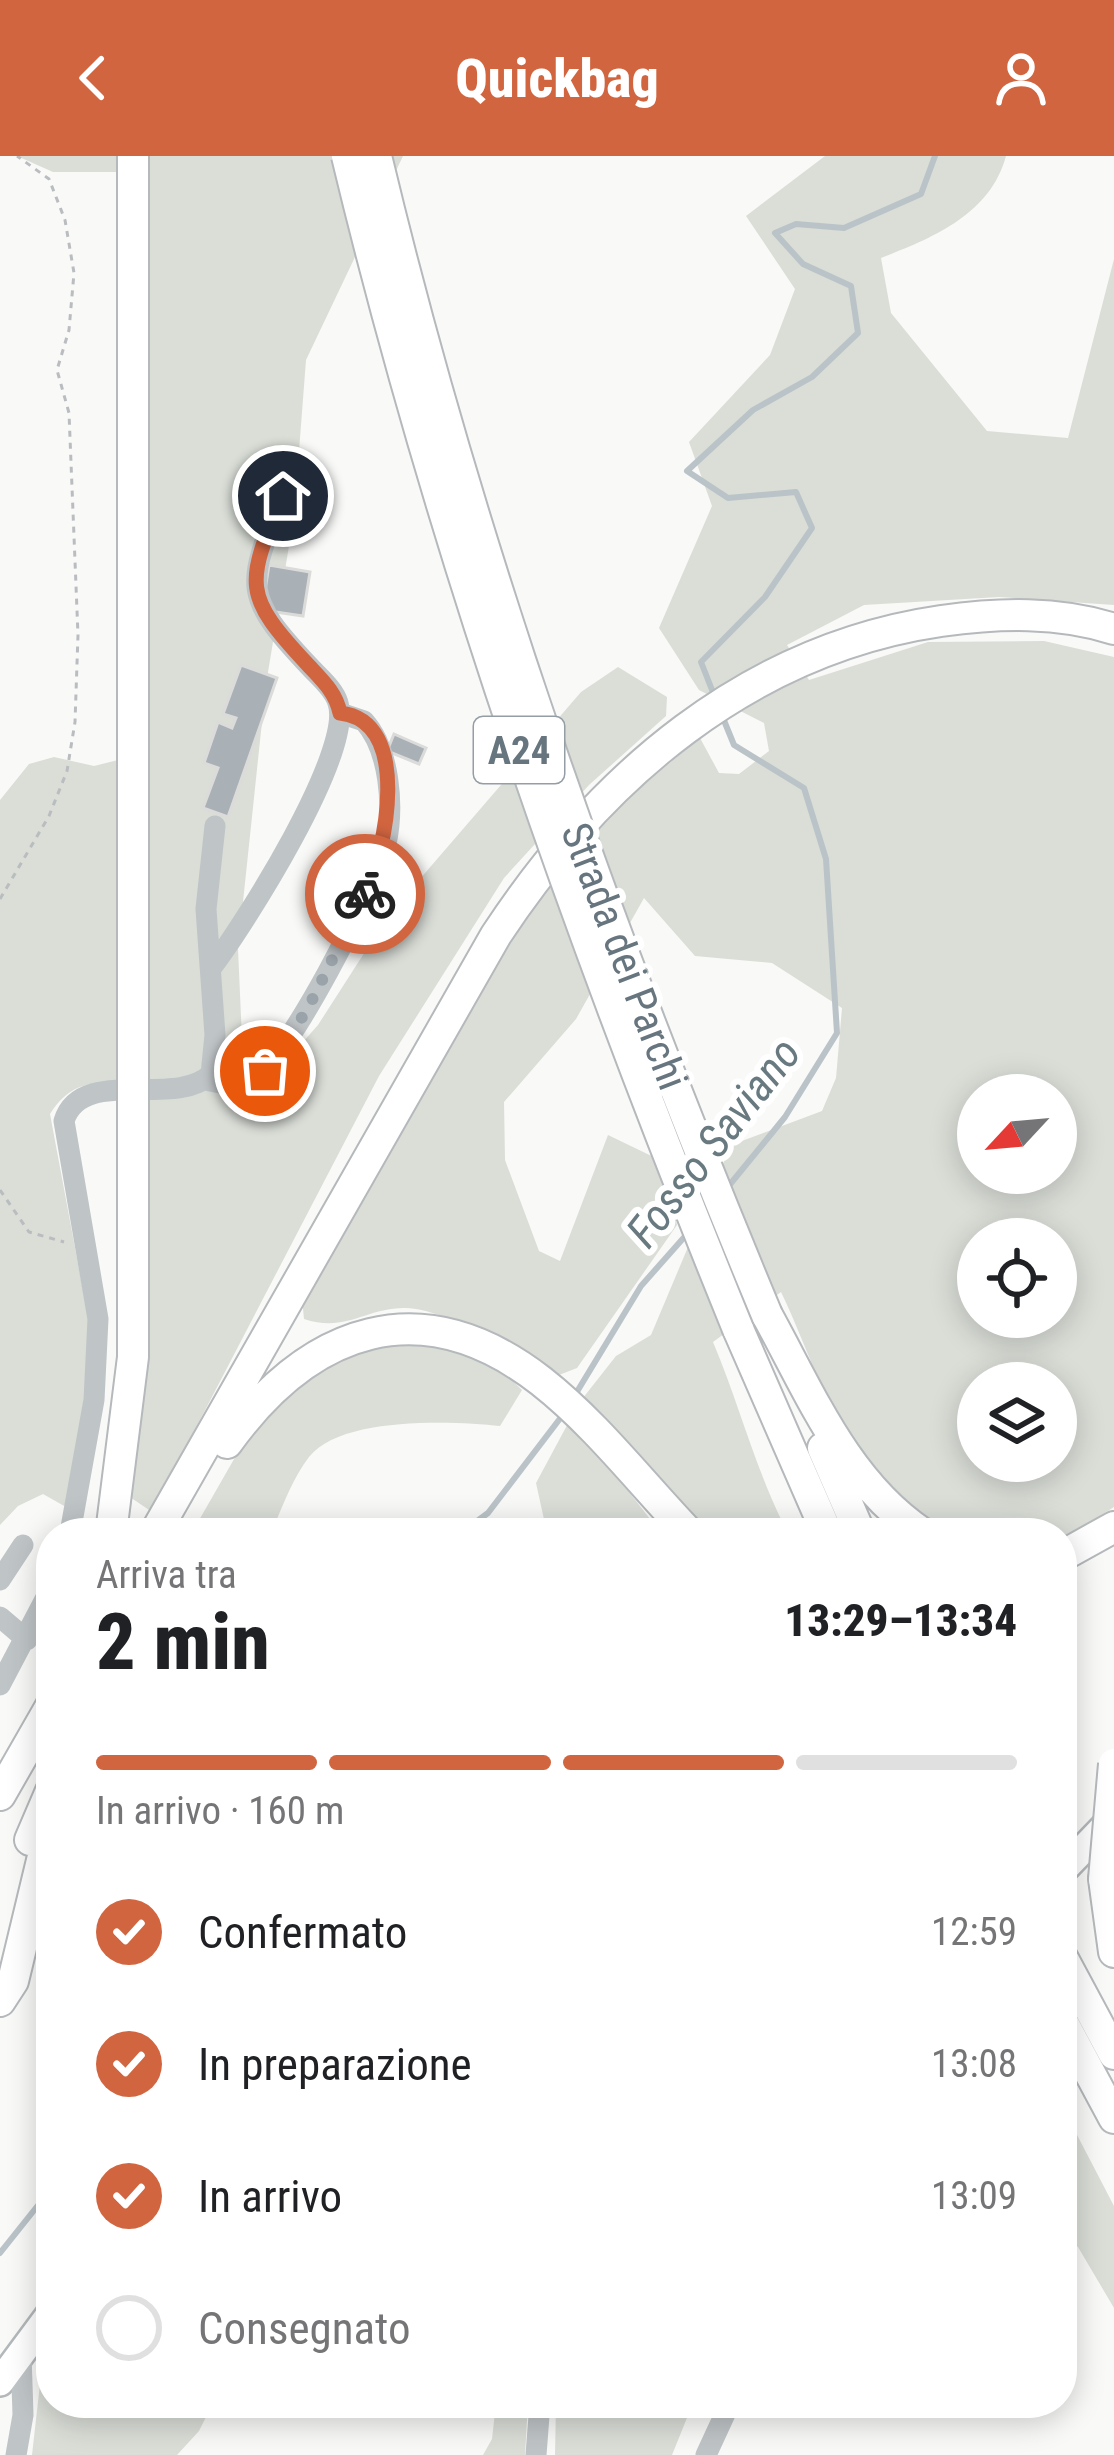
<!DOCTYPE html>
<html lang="it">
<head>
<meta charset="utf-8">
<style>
	:root { --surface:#fff; --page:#f6f6f6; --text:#202124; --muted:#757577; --line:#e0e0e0; --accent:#d16540 }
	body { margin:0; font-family:"Roboto Condensed",sans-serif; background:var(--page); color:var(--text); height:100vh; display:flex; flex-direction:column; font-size:45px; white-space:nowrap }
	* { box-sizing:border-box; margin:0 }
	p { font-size:39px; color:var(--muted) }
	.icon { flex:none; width:66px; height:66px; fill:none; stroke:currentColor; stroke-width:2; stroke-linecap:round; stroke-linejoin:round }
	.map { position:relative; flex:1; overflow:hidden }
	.details { position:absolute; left:36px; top:1362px; width:1041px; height:900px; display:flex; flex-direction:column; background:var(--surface); border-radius:48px; box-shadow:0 6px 30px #0003 }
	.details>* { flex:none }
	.needle { width:78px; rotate:244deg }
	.tools { position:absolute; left:957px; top:918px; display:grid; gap:24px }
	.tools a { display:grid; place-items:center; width:120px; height:120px; border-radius:50%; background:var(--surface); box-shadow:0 6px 30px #0003; font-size:60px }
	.pin { position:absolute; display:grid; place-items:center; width:102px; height:102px; color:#fff; margin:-51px; border:6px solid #fff; border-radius:50%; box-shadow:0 3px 12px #0007 }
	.courier { position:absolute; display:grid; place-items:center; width:120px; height:120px; margin:-60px; border:9px solid #d16540; border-radius:50%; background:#fff; color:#222; box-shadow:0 3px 15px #0007 }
	.summary em { font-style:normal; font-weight:800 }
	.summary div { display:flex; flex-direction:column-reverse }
	.summary { display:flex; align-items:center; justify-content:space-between; height:204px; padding:0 60px }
	h1 { font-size:78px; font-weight:800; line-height:90px }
	.bar { display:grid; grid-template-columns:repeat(4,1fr); gap:18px 12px; align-content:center; height:144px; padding:0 60px }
	.bar i { height:15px; border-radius:9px; background:var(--line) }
	.bar .on { background:var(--accent) }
	.bar p { grid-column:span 4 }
	ol { padding:0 60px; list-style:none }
	li { display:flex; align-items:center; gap:36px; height:132px }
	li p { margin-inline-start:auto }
	li .icon { padding:12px; border-radius:50%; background:var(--accent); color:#fff; stroke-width:4 }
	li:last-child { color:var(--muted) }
	li i { width:66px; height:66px; border:6px solid var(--line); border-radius:50% }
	header { display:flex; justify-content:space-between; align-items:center; height:156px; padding:0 60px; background:var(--accent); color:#fff; font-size:54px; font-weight:800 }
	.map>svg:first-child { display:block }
</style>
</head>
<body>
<header><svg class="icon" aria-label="back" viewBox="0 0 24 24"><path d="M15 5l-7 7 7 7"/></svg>Quickbag<svg class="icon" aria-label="person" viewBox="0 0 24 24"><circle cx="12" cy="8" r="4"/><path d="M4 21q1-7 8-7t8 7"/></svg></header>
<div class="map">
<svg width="1114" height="2299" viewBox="0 0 1114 2299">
	<rect width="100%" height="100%" fill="#f9f9f8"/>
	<path fill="#daded7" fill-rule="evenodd" d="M17,0H403L306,204L294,360L266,528L238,793L245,951L318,869L388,760L581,536L618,511L667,541L666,560L589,629L504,722L379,920L152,1356L127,1339L150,555V16H53Z
		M825,0H1006C990,59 932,82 881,102L891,157L987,275L1068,282L1114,103V449L999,441L864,449L787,489L809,524L928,486L1044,485L1114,501V1351L1062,1384V1377C1030,1377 992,1382 961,1376C854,1356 821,1218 781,1136L713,1186C740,1250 756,1316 788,1377H711L634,1300L615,1318L661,1377H547L536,1327L579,1247L616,1200L651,1179L731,989L822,955L836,922L842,852L772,807L695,800L644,742L576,863L504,946L505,1004L539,1095L560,1105L608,979L664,1006L677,1069L577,1212L559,1219C522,1200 444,1151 404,1152C365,1152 346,1177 304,1163L302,1142L535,745L624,645L700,582L719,617L739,618L769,595L764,567L699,534L659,472L712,350L689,286L770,199L795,133L746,60ZM978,939H1056V1017H978ZM978,1083H1056V1161H978ZM978,1227H1056V1305H978Z
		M54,601L94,610L118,604V926C85,927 69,929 50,958L90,1172L85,1263L66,1351L43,1338L18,1350L0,1369V644L29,608Z
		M414,1179L498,1210L522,1234L500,1270C454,1265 341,1260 309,1301C292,1323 282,1352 271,1377L194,1373L257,1263L346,1195Z
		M1062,1950L1114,2050V2152L1078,2091L1062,2080Z
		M51,2222V2247H213L199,2275L177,2299H32L40,2228Z
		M496,2247H528L525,2299H483L492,2283Z
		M556,2247H693L672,2299H555Z"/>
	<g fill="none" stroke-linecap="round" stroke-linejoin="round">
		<path stroke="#bac4c8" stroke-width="6" d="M716,544L701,506L765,441L812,372L796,336L728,342L687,315L753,254L812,221L858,177L851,130L803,108L775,77L796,68L844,72L921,38L935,0
			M723,562L734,589L804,632L826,703L837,877L785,961L727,1032
			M575,1239L641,1130L687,1078
			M461,1377L488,1357L565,1256
			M0,2097L51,2033"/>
	</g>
	<path fill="#a9b0b6" stroke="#dbdbda" stroke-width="3" d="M269,409L310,416L303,460L262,454Z
		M241,509L277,522L228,661L203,652L218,612L204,607L218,566L232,572L236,562L223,558Z
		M394,578L426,592L419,608L387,595Z"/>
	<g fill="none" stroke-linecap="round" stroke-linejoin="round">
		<g stroke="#b3b8bb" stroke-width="32">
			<path id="major" d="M1062,1715L1114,1661
				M0,2226L51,2157"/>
		</g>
		<g stroke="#b5b9bc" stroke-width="34">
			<path id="highway" d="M133,921V0
				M767,1159C810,1237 846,1326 922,1377
				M738,1173L827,1377
				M227,1287C310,1172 421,1132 541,1225C596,1268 641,1327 689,1377
				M823,1292L860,1377
				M111,1377L133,1201V949
				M155,1377L496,779C600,621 748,493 941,465C999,457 1058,455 1114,473
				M1062,1400L1114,1371
				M0,1639L51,1550
				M30,1684L51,1635
				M1104,1723L1114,1796
				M1062,1801L1114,1898
				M0,1845L13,1825L51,1667
				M1062,1865L1114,1962"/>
		</g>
		<path stroke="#babdc0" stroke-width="3" stroke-dasharray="6 6" stroke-linecap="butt" d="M0,743L49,660L67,615L75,566L78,479L69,257L57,214L69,174L74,117L65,64L49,23L17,0
			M0,1034L29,1076L64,1086"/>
		<path stroke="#bfc4c7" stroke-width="21" d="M212,811C244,769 354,596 338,547C334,533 319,521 310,511C242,439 246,430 283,340
			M205,924C220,927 235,932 250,925C285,910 377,729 386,688C394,651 390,594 364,565L340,557
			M70,1377L94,1244L98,1163L64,965C81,909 176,953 211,918L215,879L206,753L215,670
			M0,1424L23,1389
			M0,1461L27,1484
			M0,1529L51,1432
			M16,2299L23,2259L21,2197
			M536,2299L540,2247
			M706,2299L730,2247"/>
		<use href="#major" stroke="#fff" stroke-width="27"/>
		<use href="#highway" stroke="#fff" stroke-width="30"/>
		<g stroke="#b5b9bc" stroke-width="34" stroke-linecap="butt">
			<path id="highway-bridge" d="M347,0C444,402 582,790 738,1173
				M376,0C471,398 610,782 767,1159
				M133,949V921
				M1104,1723L1114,1608"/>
		</g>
		<use href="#highway-bridge" stroke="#fff" stroke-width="30"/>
	</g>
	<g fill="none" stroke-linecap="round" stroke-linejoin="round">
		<path stroke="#9aa3a9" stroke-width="12" stroke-dasharray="0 21.6" d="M265,915L307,854L365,738"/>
		<path stroke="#d16540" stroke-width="15" d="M283,340C245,428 242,439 309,510C323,525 336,537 340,557C413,565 386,695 365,738"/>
	</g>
	<g text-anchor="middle" stroke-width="12" stroke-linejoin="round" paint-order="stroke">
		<rect fill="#fff" stroke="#959ea5" stroke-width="3" x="474" y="561" width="90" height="66" rx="9"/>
		<g font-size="39" font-weight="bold" fill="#67757f">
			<text x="519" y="608">A24</text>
		</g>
		<g font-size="42" fill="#67757f" stroke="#fff">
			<text transform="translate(625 800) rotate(69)" y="15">Strada dei Parchi</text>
		</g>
		<g font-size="45" font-style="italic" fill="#687980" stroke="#fff">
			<text transform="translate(713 986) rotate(-52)" y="16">Fosso Saviano</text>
		</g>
	</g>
</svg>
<div class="tools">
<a><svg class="needle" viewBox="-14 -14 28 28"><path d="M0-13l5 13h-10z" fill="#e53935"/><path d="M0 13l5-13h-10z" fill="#757577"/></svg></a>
<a><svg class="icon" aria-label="locate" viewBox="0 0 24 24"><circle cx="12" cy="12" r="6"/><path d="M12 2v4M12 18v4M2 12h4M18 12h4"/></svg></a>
<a><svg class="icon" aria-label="layers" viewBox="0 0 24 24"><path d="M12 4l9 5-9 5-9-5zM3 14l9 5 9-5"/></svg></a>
</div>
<div class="pin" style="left:265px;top:915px;background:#ea580c"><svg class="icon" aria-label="bag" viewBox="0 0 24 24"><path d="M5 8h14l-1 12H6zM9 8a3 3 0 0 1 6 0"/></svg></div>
<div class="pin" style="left:283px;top:340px;background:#1f2937"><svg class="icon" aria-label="home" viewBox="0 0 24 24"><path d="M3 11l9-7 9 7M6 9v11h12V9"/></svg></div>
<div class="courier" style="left:365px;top:738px"><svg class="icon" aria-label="bike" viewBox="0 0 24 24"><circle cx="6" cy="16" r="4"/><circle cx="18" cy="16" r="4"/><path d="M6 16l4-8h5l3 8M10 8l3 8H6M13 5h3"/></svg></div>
<section class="details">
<div class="summary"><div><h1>2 min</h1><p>Arriva tra</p></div><em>13:29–13:34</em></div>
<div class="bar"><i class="on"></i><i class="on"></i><i class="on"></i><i></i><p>In arrivo · 160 m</p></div>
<ol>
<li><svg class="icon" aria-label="check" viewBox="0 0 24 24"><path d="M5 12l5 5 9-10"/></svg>Confermato<p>12:59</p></li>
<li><svg class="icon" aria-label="check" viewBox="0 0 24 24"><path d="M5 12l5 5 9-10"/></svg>In preparazione<p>13:08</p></li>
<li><svg class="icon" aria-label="check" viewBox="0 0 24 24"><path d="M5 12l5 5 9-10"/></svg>In arrivo<p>13:09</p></li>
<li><i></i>Consegnato</li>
</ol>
</section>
</div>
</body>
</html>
